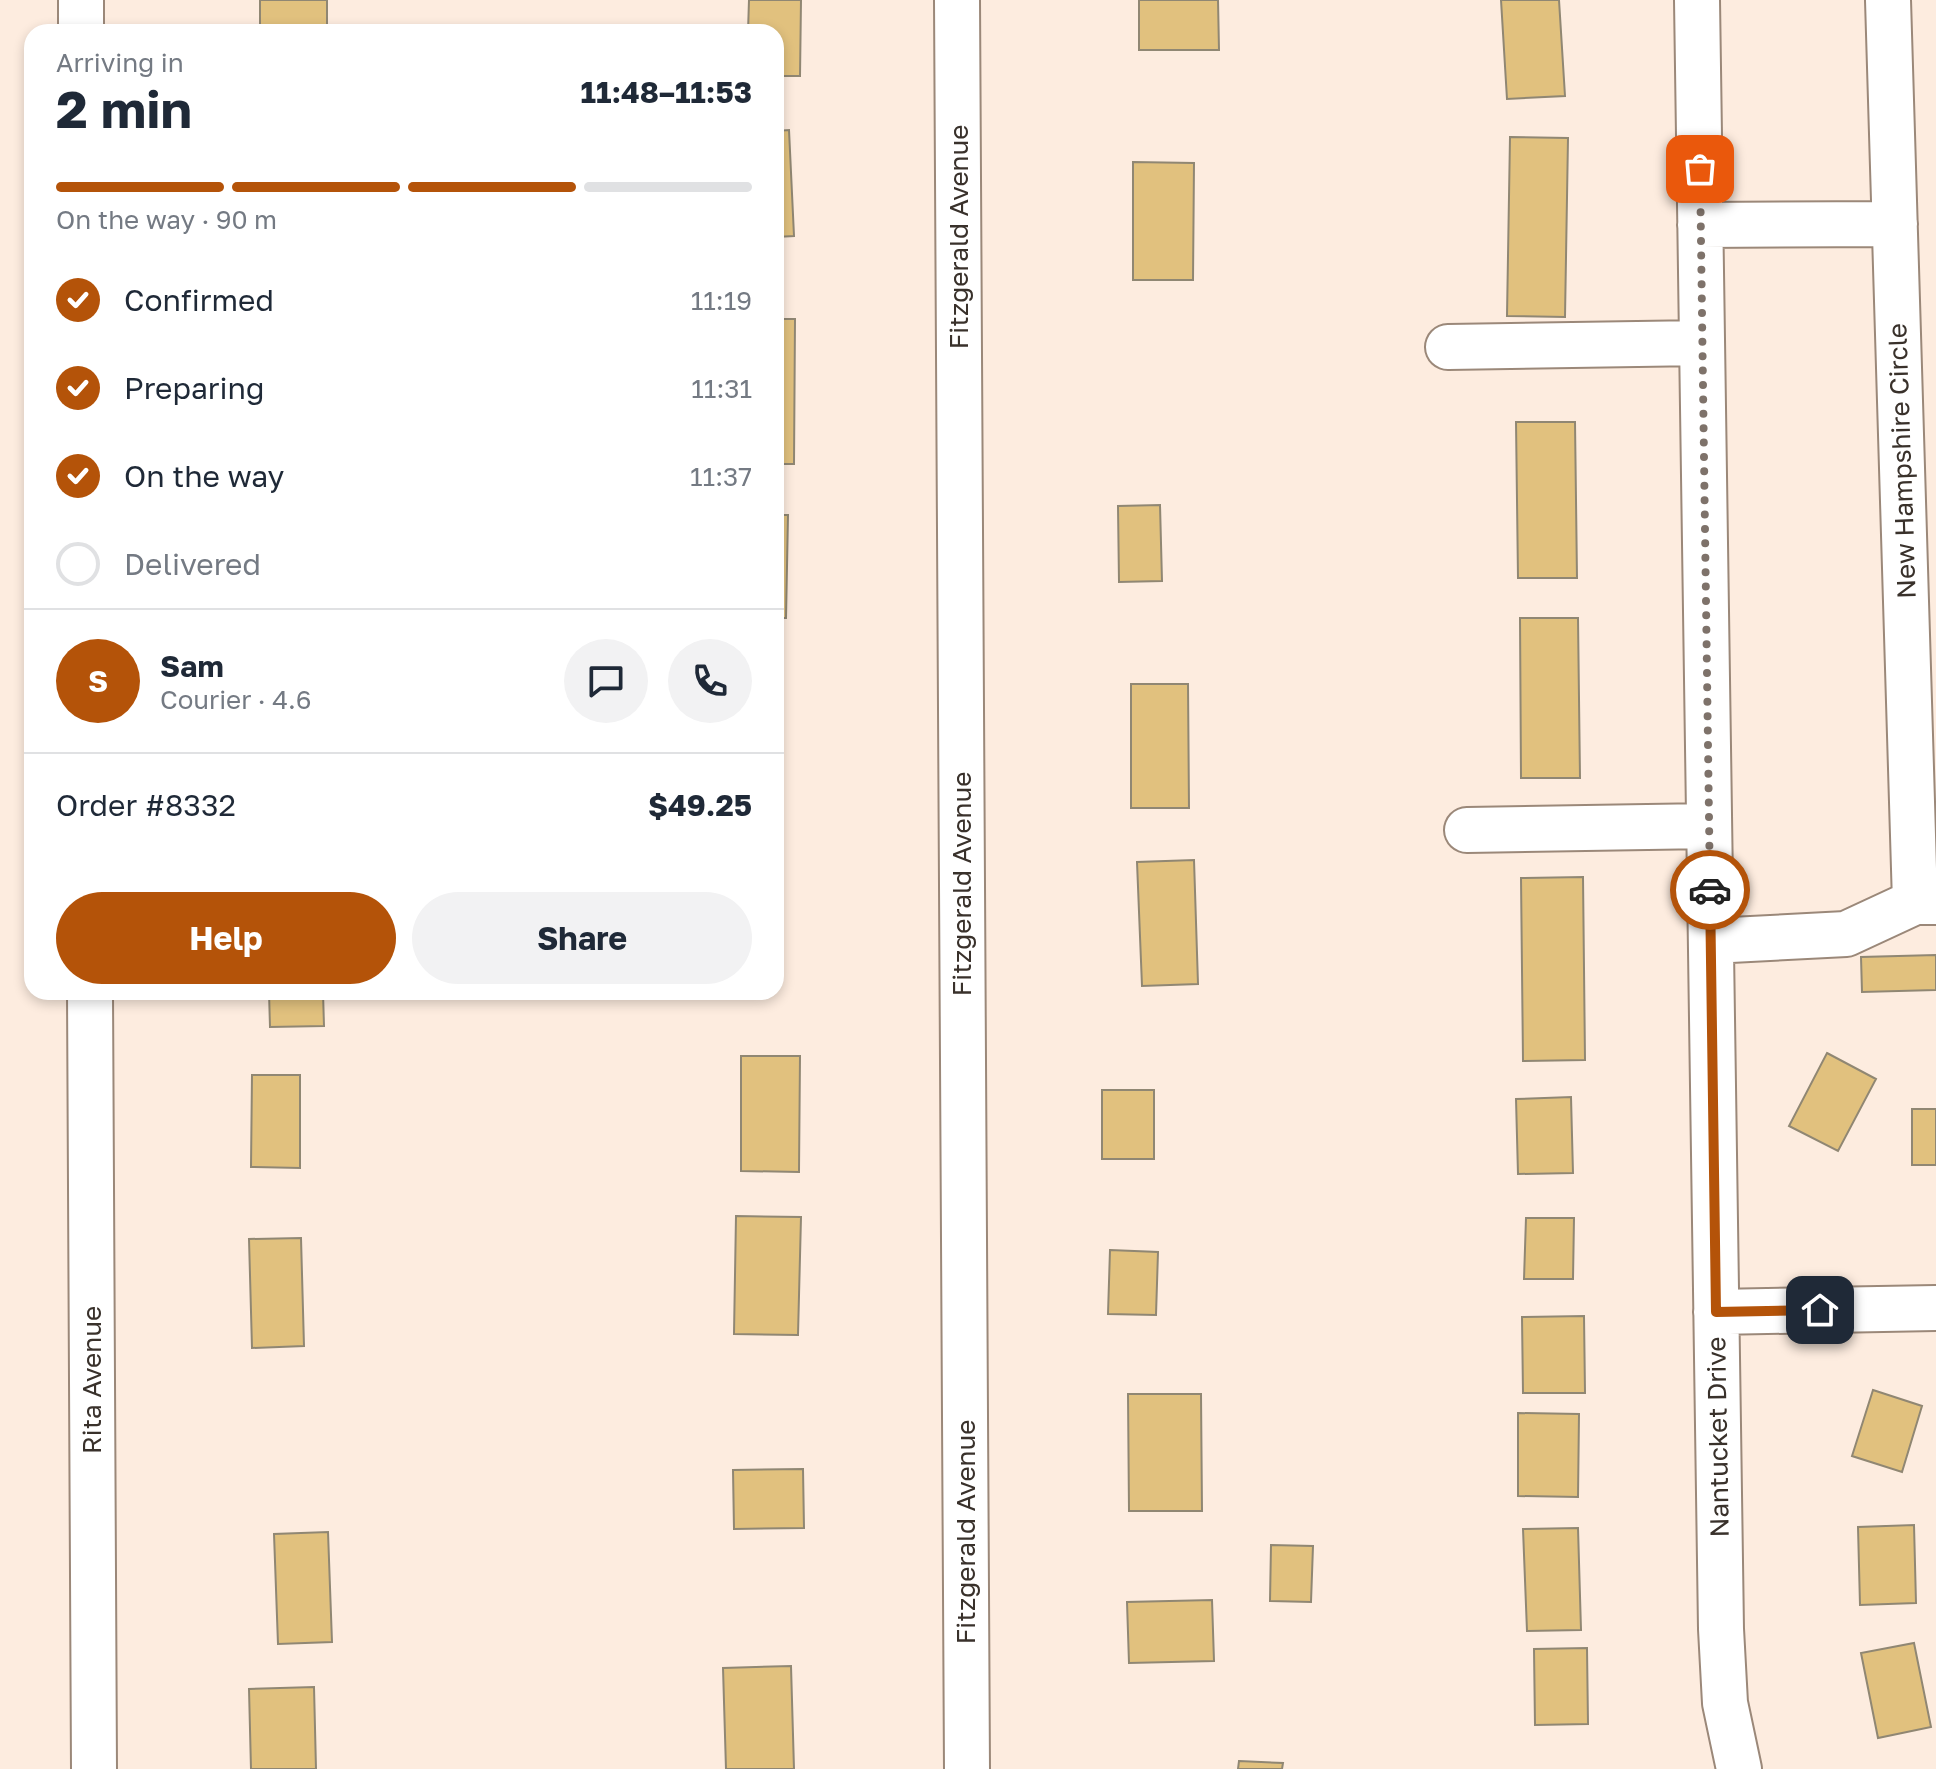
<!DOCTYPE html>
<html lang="en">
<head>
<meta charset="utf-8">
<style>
	:root { --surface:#fff; --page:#f2f2f3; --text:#1f2937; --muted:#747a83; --line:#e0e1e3; --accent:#b45309 }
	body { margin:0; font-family:"Golos Text",sans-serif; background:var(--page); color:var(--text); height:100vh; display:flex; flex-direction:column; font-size:30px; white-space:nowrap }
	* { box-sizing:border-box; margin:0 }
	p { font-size:26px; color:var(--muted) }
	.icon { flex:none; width:44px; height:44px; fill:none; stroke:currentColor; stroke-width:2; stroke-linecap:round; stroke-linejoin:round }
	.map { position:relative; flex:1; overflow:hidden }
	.side { position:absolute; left:24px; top:24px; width:760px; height:976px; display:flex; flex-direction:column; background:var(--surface); border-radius:24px; box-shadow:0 4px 12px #0003 }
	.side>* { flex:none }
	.pin { position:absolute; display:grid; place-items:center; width:68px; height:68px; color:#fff; margin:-34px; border-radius:16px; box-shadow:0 4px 12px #0006 }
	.courier { position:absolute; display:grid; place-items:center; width:80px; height:80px; margin:-40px; border:6px solid #b45309; border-radius:50%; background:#fff; color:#222; box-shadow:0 2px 10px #0007 }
	.headline em { font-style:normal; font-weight:700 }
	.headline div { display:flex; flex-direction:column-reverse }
	.headline { display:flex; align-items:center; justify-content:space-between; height:136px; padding:0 32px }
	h1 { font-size:52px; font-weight:700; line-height:60px }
	.bar { display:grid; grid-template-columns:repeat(4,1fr); gap:12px 8px; align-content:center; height:96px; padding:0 32px }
	.bar i { height:10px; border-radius:6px; background:var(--line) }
	.bar .on { background:var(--accent) }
	.bar p { grid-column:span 4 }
	.line { display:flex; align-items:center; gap:20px; padding:0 32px; border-top:2px solid var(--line) }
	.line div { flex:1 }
	.round { display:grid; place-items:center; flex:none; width:84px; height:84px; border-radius:42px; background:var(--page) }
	ol { padding:0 32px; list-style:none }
	li { display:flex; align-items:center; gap:24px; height:88px }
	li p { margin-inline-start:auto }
	li .icon { padding:8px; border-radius:50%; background:var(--accent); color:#fff; stroke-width:4 }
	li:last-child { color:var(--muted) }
	li i { width:44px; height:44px; border:4px solid var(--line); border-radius:50% }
	.cta { display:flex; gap:16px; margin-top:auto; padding:16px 32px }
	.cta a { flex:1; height:92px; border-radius:48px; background:var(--accent); color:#fff; font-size:32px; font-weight:700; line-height:92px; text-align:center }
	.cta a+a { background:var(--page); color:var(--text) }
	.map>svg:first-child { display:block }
</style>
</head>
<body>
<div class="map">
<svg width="1936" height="1769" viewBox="0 0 1936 1769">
	<rect width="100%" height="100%" fill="#fdecdf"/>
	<path fill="#e1c17e" stroke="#908773" stroke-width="2" d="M260,0H327V32H260Z
		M749,0H801L800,76H776V32H748Z
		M1139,0H1218L1219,50H1139Z
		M1501,0H1559L1565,96L1507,99Z
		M789,130L794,236L776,237V131Z
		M1510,137L1568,138L1565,317L1507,316Z
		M1133,162L1194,163L1193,280H1133Z
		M776,319H795L794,464H776Z
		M1516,422H1575L1577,578H1518Z
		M1160,505L1162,581L1119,582L1118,506Z
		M776,515H788L786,618H776Z
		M1520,618H1578L1580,778H1521Z
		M1131,684H1188L1189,808H1131Z
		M1194,860L1198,984L1142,986L1137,862Z
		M1583,877L1585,1060L1523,1061L1521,878Z
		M1936,955V990L1862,992L1861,957Z
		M269,992H323L324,1026L270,1027Z
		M1827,1053L1876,1079L1838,1151L1789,1126Z
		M741,1056H800L799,1172L741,1171Z
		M252,1075H300V1168L251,1167Z
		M1102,1090H1154V1159H1102Z
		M1571,1097L1573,1173L1518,1174L1516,1099Z
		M1912,1109H1936V1165H1912Z
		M736,1216L801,1217L798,1335L734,1334Z
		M1526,1218H1574L1573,1279H1524Z
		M301,1238L304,1346L252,1348L249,1239Z
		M1110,1250L1158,1252L1156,1315L1108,1314Z
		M1584,1316L1585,1393H1523L1522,1317Z
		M1873,1390L1922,1406L1902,1472L1852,1456Z
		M1128,1394H1201L1202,1511H1129Z
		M1518,1413L1579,1414L1578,1497L1518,1496Z
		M803,1469L804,1528L734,1529L733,1470Z
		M1914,1525L1916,1603L1860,1605L1858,1527Z
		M1578,1528L1581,1630L1527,1631L1523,1529Z
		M328,1532L332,1642L278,1644L274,1534Z
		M1271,1545L1313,1546L1311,1602L1270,1601Z
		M1212,1600L1214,1661L1129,1663L1127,1602Z
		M1914,1643L1931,1727L1878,1738L1861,1653Z
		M1587,1648L1588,1724L1535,1725L1534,1649Z
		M791,1666L794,1769H726L723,1668Z
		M314,1687L316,1769H251L249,1689Z
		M1239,1761L1283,1763L1282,1769H1238Z"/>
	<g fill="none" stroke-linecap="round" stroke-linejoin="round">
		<g stroke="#9b8879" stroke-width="48">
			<path id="minor" d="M81,0V32
				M957,0L967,1769
				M1697,0L1721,1629L1725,1703L1739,1769
				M1888,0L1915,902H1936
				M1700,225L1895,224
				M1448,347L1702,343
				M1467,830L1709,826
				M1711,941L1846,934L1915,902
				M90,992L94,1769
				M1716,1312L1936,1308"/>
		</g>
		<use href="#minor" stroke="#fff" stroke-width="44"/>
	</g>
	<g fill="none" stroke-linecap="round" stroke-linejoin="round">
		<path stroke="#7e726a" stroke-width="8" stroke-dasharray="0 14.4" d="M1700,169L1710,890"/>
		<path stroke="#b45309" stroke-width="10" d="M1710,890L1716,1312L1820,1310"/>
	</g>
	<g text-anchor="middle" stroke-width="8" stroke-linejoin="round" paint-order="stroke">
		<g font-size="26" fill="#39312b" stroke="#fff">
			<text transform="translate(959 237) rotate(-90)" y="9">Fitzgerald Avenue</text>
			<text transform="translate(1902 461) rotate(-92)" y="9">New Hampshire Circle</text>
			<text transform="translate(962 884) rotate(-90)" y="9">Fitzgerald Avenue</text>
			<text transform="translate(92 1380) rotate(-90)" y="9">Rita Avenue</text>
			<text transform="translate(1718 1437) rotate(-91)" y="9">Nantucket Drive</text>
			<text transform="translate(966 1532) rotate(-90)" y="9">Fitzgerald Avenue</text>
		</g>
	</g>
</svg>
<div class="pin" style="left:1700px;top:169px;background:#ea580c"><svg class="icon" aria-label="bag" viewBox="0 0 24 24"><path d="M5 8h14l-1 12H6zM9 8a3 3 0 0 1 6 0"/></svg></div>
<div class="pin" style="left:1820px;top:1310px;background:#1f2937"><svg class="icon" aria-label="home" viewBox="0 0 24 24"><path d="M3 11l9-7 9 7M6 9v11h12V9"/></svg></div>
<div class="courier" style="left:1710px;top:890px"><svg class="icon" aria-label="car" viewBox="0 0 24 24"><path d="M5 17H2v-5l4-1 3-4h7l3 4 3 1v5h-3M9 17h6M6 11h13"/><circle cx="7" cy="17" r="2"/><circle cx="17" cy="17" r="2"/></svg></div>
<section class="side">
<div class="headline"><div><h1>2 min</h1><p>Arriving in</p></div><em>11:48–11:53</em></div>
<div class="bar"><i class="on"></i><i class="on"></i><i class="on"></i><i></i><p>On the way · 90 m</p></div>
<ol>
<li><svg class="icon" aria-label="check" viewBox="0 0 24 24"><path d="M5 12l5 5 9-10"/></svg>Confirmed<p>11:19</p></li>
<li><svg class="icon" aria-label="check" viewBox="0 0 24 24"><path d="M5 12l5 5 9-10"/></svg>Preparing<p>11:31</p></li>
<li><svg class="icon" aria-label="check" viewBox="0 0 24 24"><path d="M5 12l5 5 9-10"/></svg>On the way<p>11:37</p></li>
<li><i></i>Delivered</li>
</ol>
<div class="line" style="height:144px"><b class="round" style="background:var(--accent);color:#fff">S</b><div><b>Sam</b><p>Courier · 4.6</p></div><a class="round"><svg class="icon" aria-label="chat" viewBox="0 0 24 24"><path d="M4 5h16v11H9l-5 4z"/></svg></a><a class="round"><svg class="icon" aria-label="phone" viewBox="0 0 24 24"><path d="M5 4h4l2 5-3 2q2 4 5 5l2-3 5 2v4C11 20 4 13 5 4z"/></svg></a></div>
<div class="line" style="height:104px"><div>Order #8332</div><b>$49.25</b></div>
<div class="cta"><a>Help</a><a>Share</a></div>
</section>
</div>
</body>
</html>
